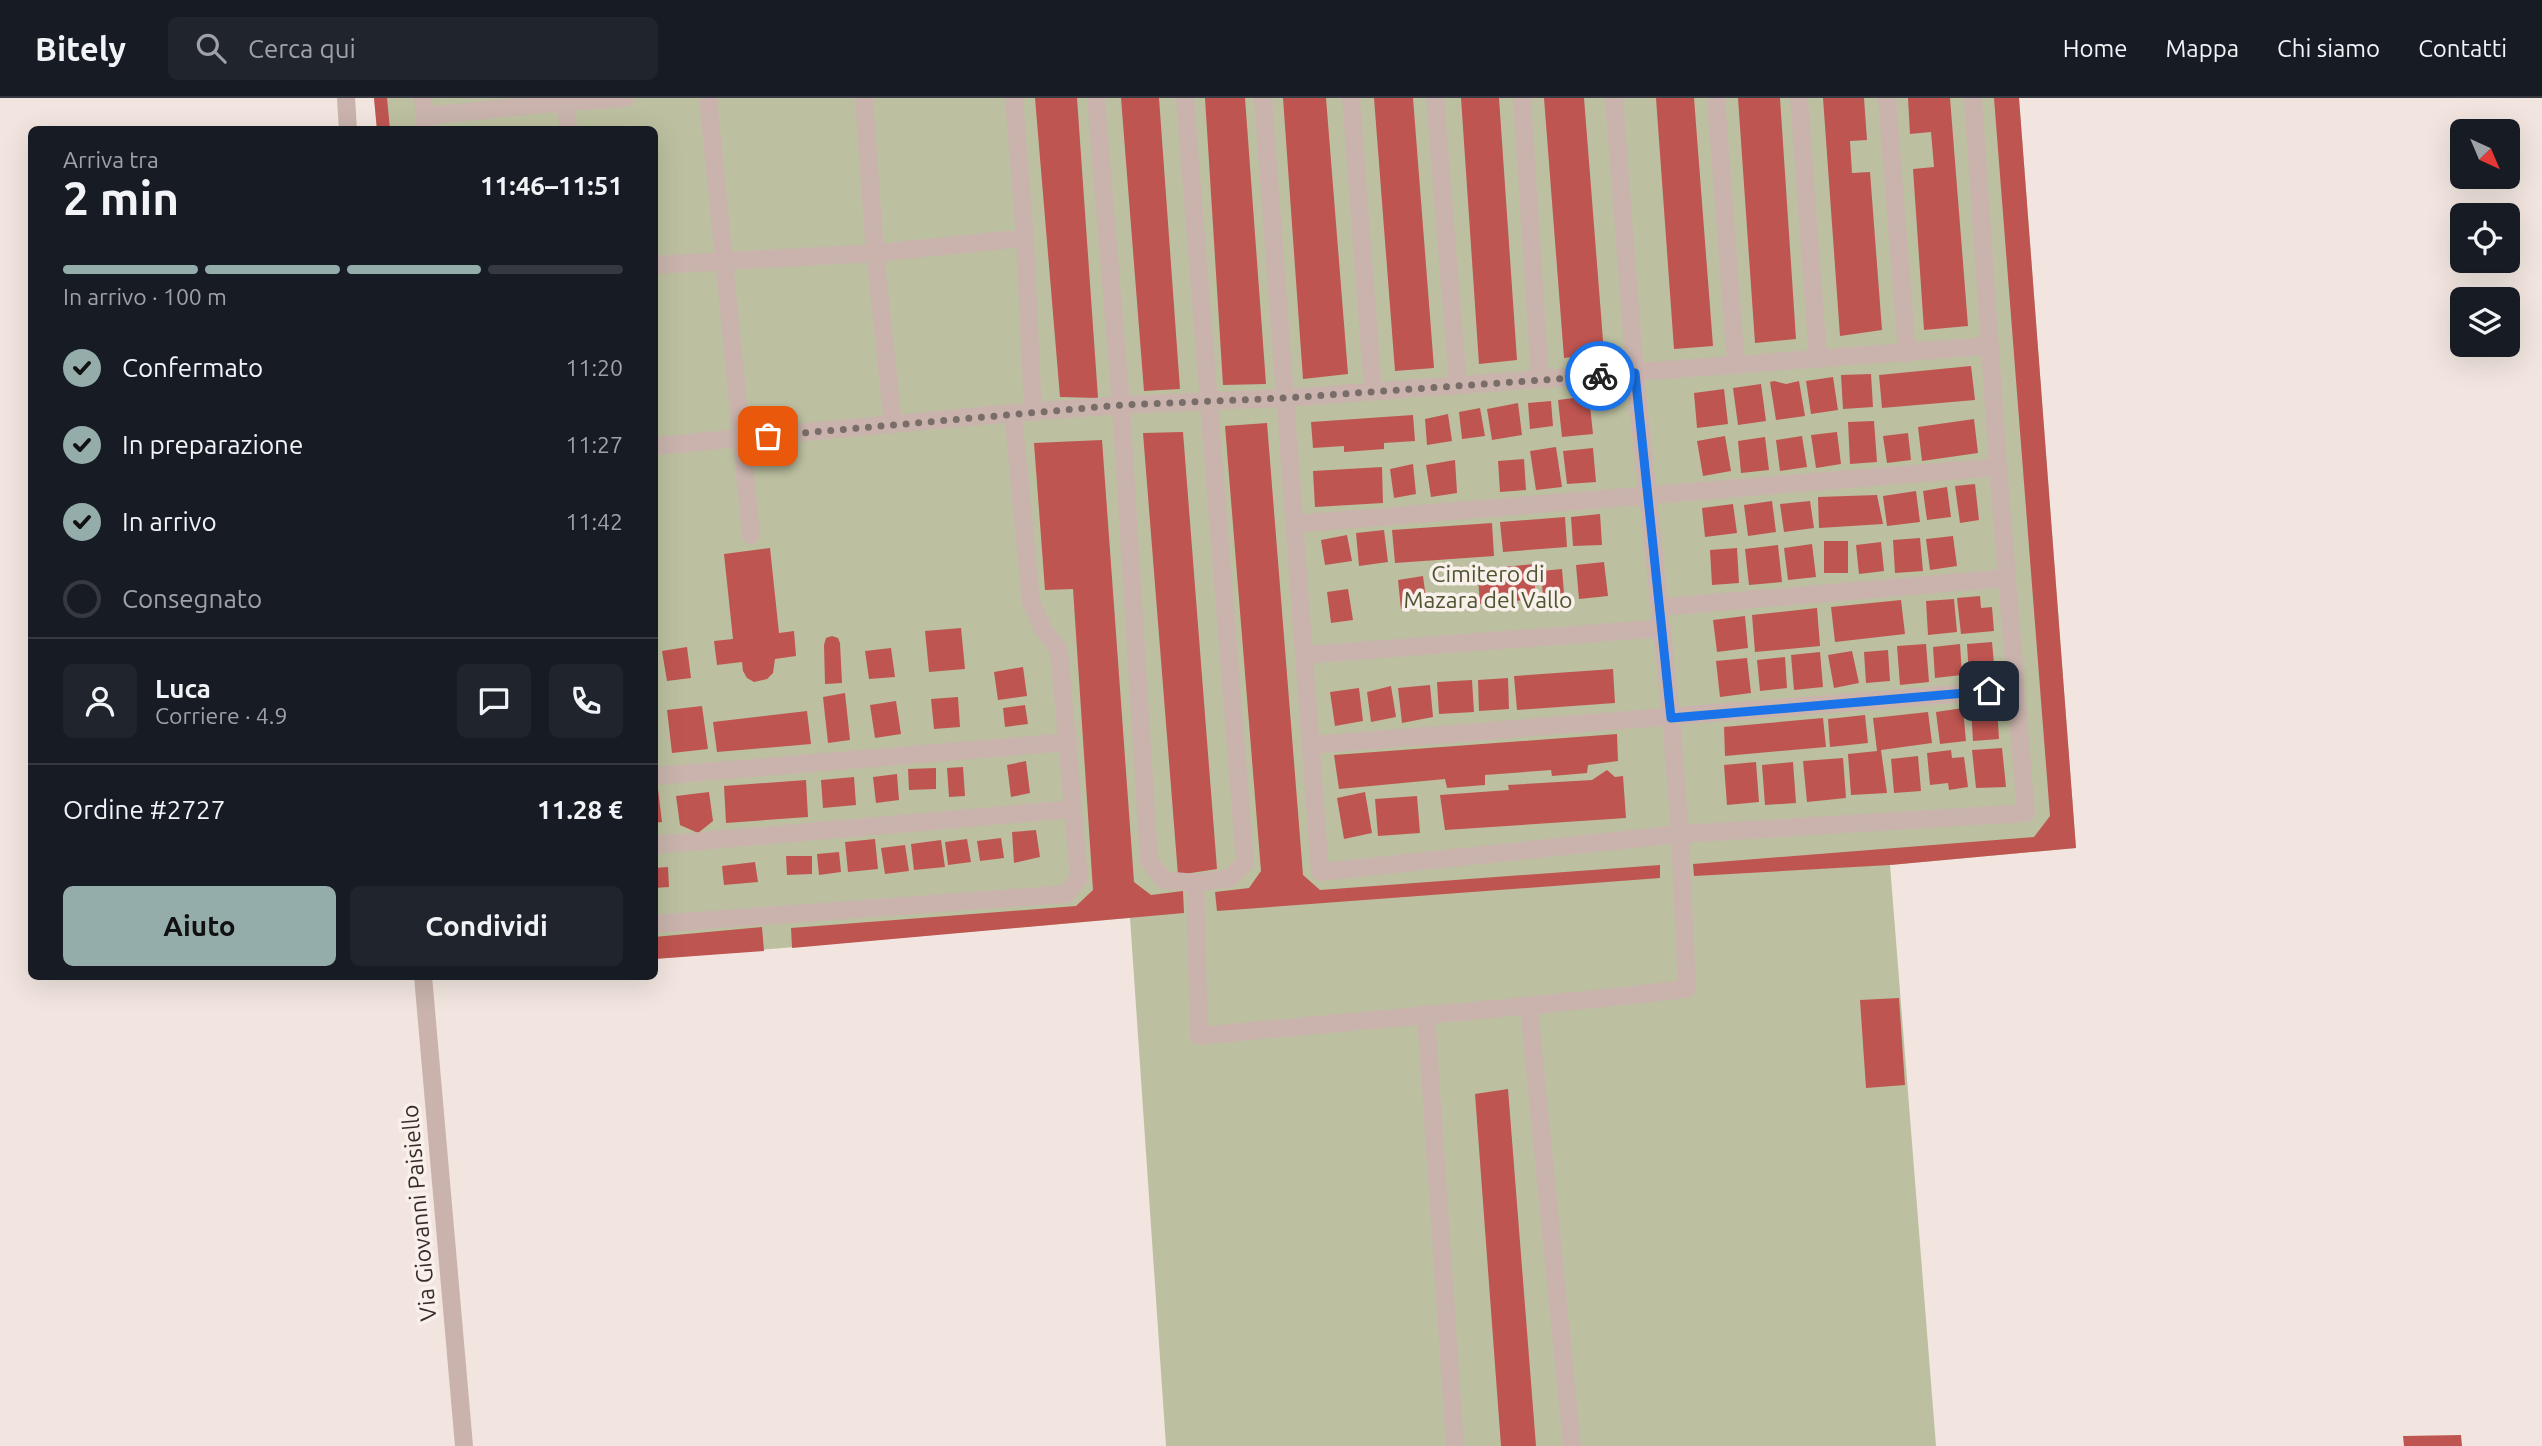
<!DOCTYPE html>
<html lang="it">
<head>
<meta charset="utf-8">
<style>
	:root { --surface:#171b24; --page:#20242c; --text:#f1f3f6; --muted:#9ea1a6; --line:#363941; --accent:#94adab }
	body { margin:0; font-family:Ubuntu,sans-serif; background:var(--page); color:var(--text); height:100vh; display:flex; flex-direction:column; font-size:26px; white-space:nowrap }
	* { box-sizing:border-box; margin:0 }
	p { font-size:23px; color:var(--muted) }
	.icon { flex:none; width:38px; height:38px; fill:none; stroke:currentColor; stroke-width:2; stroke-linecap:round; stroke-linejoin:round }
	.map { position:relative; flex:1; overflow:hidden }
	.side { position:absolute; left:28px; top:28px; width:630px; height:854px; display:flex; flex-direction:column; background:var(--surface); border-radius:10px; box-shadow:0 7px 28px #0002 }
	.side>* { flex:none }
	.needle { width:46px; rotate:136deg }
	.buttons { position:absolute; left:2450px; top:21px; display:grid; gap:14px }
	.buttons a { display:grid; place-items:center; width:70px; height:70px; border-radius:10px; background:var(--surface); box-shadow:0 7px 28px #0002; font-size:35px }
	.pin { position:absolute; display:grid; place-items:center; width:60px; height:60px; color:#fff; margin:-30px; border-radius:14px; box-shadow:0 4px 10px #0006 }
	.courier { position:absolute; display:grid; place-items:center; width:70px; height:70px; margin:-35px; border:5px solid #1a73e8; border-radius:50%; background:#fff; color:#222; box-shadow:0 2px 9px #0007 }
	.headline em { font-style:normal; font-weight:700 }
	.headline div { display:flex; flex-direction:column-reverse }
	.headline { display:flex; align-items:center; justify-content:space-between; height:119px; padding:0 35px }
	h1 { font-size:46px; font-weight:700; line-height:52px }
	.bar { display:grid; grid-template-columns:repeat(4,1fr); gap:10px 7px; align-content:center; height:84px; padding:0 35px }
	.bar i { height:9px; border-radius:5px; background:var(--line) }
	.bar .current { background:var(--accent) }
	.bar p { grid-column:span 4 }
	.line { display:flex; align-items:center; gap:18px; padding:0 35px; border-top:2px solid var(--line) }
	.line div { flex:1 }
	.round { display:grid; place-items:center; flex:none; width:74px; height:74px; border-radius:10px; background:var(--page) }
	ol { padding:0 35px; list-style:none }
	li { display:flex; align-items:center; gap:21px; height:77px }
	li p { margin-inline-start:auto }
	li .icon { padding:7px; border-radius:50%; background:var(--accent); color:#111; stroke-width:4 }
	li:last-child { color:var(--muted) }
	li i { width:38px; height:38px; border:4px solid var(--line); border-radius:50% }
	.primary-button { display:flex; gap:14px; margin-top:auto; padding:14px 35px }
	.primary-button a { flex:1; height:80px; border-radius:10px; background:var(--accent); color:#111; font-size:28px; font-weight:700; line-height:80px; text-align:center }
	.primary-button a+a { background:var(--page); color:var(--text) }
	header { display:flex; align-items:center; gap:42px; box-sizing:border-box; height:98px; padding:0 35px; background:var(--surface); border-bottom:2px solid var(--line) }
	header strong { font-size:33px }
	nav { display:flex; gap:38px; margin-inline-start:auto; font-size:24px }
	.search { width:490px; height:63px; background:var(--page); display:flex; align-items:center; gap:18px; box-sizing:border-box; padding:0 24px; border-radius:10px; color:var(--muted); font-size:26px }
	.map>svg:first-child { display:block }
</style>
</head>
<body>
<header>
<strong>Bitely</strong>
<div class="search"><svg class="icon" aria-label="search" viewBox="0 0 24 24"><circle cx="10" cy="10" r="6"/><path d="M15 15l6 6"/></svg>Cerca qui</div>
<nav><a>Home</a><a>Mappa</a><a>Chi siamo</a><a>Contatti</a></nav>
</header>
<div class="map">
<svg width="2542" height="1348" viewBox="0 0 2542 1348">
	<rect width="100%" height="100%" fill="#f2e5df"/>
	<path fill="#bcc0a0" d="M374,0H2019L2076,750L1890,767L1936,1348H1166L1130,820L655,861L654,32L377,31Z"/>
	<path fill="#bf5550" d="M374,0H387L390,32H377Z
		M1035,0H1077L1098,300L1060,299Z
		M1121,0H1159L1180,291L1144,293Z
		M1205,0H1245L1266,286L1223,287Z
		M1283,0H1326L1348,276L1303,281Z
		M1374,0H1413L1434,270L1395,273Z
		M1461,0H1499L1517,262L1479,266Z
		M1544,0H1584L1604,255L1564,260Z
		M1656,0H1694L1713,248L1674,251Z
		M1738,0H1780L1796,241L1755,245Z
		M1823,0H1864L1867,42L1850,43L1852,75L1870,74L1882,232L1840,238Z
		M1908,0H1950L1968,228L1924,232L1913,71L1934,69L1931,34L1910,36Z
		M1994,0H2019L2076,750L1890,767L1694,778L1693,766L2034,739L2050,718Z
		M1971,268L1975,302L1882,310L1879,277Z
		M1871,276L1873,309L1843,311L1841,277Z
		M1833,279L1838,312L1811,316L1806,283Z
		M1774,283L1786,286L1799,283L1805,318L1776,322L1770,284Z
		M1761,286L1766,323L1738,327L1733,290Z
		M1724,291L1728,326L1697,330L1694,295Z
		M1589,298L1593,336L1562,339L1558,302Z
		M1551,303L1553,328L1530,331L1528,305Z
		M1518,305L1522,337L1492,342L1487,311Z
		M1480,310L1485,338L1462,341L1459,314Z
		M1448,316L1452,343L1427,347L1425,321Z
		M1413,317L1415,343L1384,345V351L1344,354V348L1313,350L1311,324Z
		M1974,321L1978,355L1922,363L1918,329Z
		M1874,323L1877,364L1850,366L1848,324Z
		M1267,325L1303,777L1320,792L1660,767V780L1217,813L1215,794L1249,790L1261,773L1225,328Z
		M1183,334L1217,771L1178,777L1143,335Z
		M1837,334L1841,366L1816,370L1811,337Z
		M1908,335L1911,362L1887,365L1883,338Z
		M1725,338L1731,373L1703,378L1697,343Z
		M1802,338L1807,369L1780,373L1776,342Z
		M1765,339L1769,372L1741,375L1738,343Z
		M1102,342L1134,784L1151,797L1183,793L1184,815L792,850L791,830L1076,808L1093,792L1073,491L1045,492L1034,345Z
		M1556,349L1562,389L1536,392L1530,353Z
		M1593,350L1596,384L1567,386L1563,353Z
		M1524,361L1526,392L1500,394L1498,363Z
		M1455,362L1457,395L1431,399L1426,367Z
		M1413,366L1416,396L1394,400L1390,371Z
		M1382,369L1383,405L1315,409L1313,373Z
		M1975,386L1979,422L1960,425L1955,388Z
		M1947,389L1951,419L1927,422L1923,393Z
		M1916,393L1920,424L1887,428L1883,398Z
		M1877,397L1883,426L1819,430L1818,399Z
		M1772,403L1776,434L1748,438L1744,407Z
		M1810,403L1814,430L1784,434L1780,406Z
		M1733,406L1737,435L1705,439L1702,410Z
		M1600,416L1602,447L1573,448L1571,419Z
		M1565,419L1567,449L1503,454L1500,424Z
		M1492,425L1494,458L1395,465L1392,432Z
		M1384,432L1388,464L1359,468L1356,435Z
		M1347,437L1352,463L1325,467L1321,442Z
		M1953,438L1957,468L1930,472L1926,441Z
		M1920,440L1923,473L1895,475L1893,442Z
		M1824,443H1848V475H1824Z
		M1881,444L1884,473L1859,476L1856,447Z
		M1812,446L1816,479L1788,482L1784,450Z
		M1778,447L1782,484L1749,487L1745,451Z
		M770,450L779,535L794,533L796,558L775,561L773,575L767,581L754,584L747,580L743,573L742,564L717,567L714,543L733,541L724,456Z
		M1737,450L1739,485L1712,487L1710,452Z
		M1604,464L1608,498L1579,501L1576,467Z
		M1533,466L1536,501L1480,506L1478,480L1505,478L1504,469Z
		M1562,471L1564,495L1543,498L1541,473Z
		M1423,478L1427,508L1401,511L1398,482Z
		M1348,491L1353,522L1331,525L1327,494Z
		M1980,498L1981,510L1992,509L1994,533L1961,536L1957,500Z
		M1954,501L1957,534L1928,537L1926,503Z
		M1901,502L1905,536L1835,544L1831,509Z
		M1817,510L1820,548L1755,554L1752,517Z
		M1745,518L1748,550L1717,554L1713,522Z
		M961,530L965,571L929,574L925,533Z
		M832,538L838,540L840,545L842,585L825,586L824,547L826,540Z
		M1992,544L1995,576L1969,578L1967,546Z
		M1926,546L1929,584L1900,587L1897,548Z
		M1960,546L1962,577L1935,580L1933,549Z
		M687,549L691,580L667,583L662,553Z
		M891,550L895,579L869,581L865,553Z
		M1888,552L1890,583L1866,585L1864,554Z
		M1852,553L1859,585L1834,590L1828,557Z
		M1820,554L1823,589L1794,592L1791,557Z
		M1785,559L1787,590L1760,593L1757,562Z
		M1747,560L1751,595L1720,599L1716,563Z
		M1023,569L1027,598L998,602L994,574Z
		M1613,571L1615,605L1517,612L1514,578Z
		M1508,580L1509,611L1479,613L1478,582Z
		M1472,582L1474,614L1439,616L1437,584Z
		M1430,587L1433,619L1402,625L1398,590Z
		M1391,588L1396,619L1371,624L1367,594Z
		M1359,590L1363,623L1335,628L1330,594Z
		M845,595L850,642L828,645L823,599Z
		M958,599L960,629L934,631L931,601Z
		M896,603L901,636L875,640L870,607Z
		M1025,607L1028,626L1005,629L1003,610Z
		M702,608L708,651L672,655L667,612Z
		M1997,609L1999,641L1973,643L1971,611Z
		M1963,610L1966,643L1940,646L1936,614Z
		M807,613L811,646L717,654L713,624Z
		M1928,614L1932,645L1881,652L1887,695L1851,697L1848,656L1877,653L1873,620Z
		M1865,617L1868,645L1830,649L1828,621Z
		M1823,620L1826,649L1725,658L1724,629Z
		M1617,636L1618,663L1588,667L1587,675L1552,678L1551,672L1485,677V687L1447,690L1445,681L1339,691L1334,657Z
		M2002,650L2006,689L1976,690L1972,652Z
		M1951,652L1952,660L1964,659L1968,689L1949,692L1948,685L1930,687L1927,655Z
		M1918,658L1921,693L1894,695L1891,661Z
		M1843,660L1846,700L1807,704L1803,663Z
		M1026,663L1030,695L1011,699L1007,667Z
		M1756,664L1759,704L1727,707L1724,667Z
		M1793,664L1796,705L1765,707L1762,667Z
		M963,669L965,698L949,699L947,670Z
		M936,670V691L909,692L908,671Z
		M1607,672L1615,679L1623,678L1626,720L1445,732L1440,697L1509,692L1508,687L1592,682Z
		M897,676L899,702L876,705L873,679Z
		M854,679L856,707L823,710L821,682Z
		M806,682L808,719L726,725L724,688Z
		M654,691H658L662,724L654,725Z
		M709,694L713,723L698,735L680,727L676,698Z
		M1365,694L1372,735L1344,741L1337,700Z
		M1417,698L1420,735L1378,738L1375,701Z
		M1036,732L1040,759L1014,765L1012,734Z
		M1001,740L1004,760L980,763L977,743Z
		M875,741L878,771L848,774L845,744Z
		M967,741L971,764L948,767L945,744Z
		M941,742L945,769L914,772L911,746Z
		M905,747L909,773L885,776L881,750Z
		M839,754L841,774L819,777L817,756Z
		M786,758H812V776L787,777Z
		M755,764L758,784L724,787L722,768Z
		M668,769L669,789L654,790V770Z
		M762,829L764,853L654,861V839Z
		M1899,900L1905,987L1866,990L1860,902Z
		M1508,991L1536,1348H1501L1475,996Z
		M2461,1337L2462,1348H2404L2403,1338Z"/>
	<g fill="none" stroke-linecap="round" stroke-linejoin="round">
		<path stroke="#c9b3ac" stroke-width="18" d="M423,0L426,32
			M566,0L568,32
			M708,0L751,437
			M864,0L875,155L893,326
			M1014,0L1025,140L1033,314
			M1096,0L1121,307L1149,763L1164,782L1195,785L1230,780L1245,765L1185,0
			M1263,0L1320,774L1680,736L2026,715L1998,369L1973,0
			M1351,0L1373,293
			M1435,0L1458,287
			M1522,0L1540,281
			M1716,0L1736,268
			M1799,0L1818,261
			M1887,0L1907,255
			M425,18L566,4L625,0
			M654,167L875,155L1025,140
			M654,348L1013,315L1121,307L1285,300L1989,248
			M1294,426L1998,369
			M1661,509L2007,480
			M1304,557L1663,530
			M1311,647L2016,591
			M654,678L1068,644
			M654,747L1073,711
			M1195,785L1199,938C1362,922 1524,910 1687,891L1680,736L1671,619L1635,275L1614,0
			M654,826L1067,796L1079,780L1059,552L1043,531L1031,504L1013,315
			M1529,909L1572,1348
			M1426,916L1455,1348"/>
		<path stroke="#c9b3ac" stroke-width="18" d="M346,0L348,32
			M423,878L464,1348"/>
	</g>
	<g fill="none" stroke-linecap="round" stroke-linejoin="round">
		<path stroke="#796d69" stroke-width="7" stroke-dasharray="0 12.6" d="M768,338L1121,307L1285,300L1600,278"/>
		<path stroke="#1a73e8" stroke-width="9" d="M1600,278L1635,275L1671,620L1989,593"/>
	</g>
	<g text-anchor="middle" stroke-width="7" stroke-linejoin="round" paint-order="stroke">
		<g font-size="23" fill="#4e552f" stroke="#f9f0ec">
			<text x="1488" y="484">Cimitero di<tspan x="1488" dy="26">Mazara del Vallo</tspan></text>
		</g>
		<g font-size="23" fill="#382c2a" stroke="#f9f0ec">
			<text transform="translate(419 1115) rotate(-95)" y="8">Via Giovanni Paisiello</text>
		</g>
	</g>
</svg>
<div class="buttons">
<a><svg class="needle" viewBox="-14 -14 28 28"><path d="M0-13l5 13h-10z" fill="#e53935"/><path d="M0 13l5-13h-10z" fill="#9ea1a6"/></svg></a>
<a><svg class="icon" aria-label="locate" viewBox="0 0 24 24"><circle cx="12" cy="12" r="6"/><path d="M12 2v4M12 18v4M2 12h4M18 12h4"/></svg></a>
<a><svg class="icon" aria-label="layers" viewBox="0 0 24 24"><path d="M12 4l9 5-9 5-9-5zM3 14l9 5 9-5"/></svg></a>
</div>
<div class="pin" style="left:768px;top:338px;background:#ea580c"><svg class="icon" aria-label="bag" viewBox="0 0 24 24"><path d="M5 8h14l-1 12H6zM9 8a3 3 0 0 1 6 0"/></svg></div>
<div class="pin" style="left:1989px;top:593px;background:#1f2937"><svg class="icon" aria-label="home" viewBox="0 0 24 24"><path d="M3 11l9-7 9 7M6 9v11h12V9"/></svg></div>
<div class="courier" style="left:1600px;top:278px"><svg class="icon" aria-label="bike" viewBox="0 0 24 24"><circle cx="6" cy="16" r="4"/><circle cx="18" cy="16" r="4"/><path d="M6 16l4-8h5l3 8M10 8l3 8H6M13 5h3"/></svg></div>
<section class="side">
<div class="headline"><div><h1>2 min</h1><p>Arriva tra</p></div><em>11:46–11:51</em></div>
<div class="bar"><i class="current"></i><i class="current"></i><i class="current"></i><i></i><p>In arrivo · 100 m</p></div>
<ol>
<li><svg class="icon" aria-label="check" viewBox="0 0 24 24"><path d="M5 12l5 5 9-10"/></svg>Confermato<p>11:20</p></li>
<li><svg class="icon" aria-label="check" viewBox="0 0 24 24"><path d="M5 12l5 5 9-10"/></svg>In preparazione<p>11:27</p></li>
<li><svg class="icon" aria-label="check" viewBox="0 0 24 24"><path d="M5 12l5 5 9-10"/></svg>In arrivo<p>11:42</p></li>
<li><i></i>Consegnato</li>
</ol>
<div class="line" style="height:126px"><a class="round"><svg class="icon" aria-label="person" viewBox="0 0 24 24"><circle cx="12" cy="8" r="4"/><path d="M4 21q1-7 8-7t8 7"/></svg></a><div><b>Luca</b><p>Corriere · 4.9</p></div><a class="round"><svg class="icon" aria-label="chat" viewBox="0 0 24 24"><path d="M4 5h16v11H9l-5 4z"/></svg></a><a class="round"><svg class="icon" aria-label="phone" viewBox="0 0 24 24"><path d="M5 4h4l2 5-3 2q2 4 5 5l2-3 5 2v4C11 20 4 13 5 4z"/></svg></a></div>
<div class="line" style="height:91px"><div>Ordine #2727</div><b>11.28 €</b></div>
<div class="primary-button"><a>Aiuto</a><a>Condividi</a></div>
</section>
</div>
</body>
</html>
